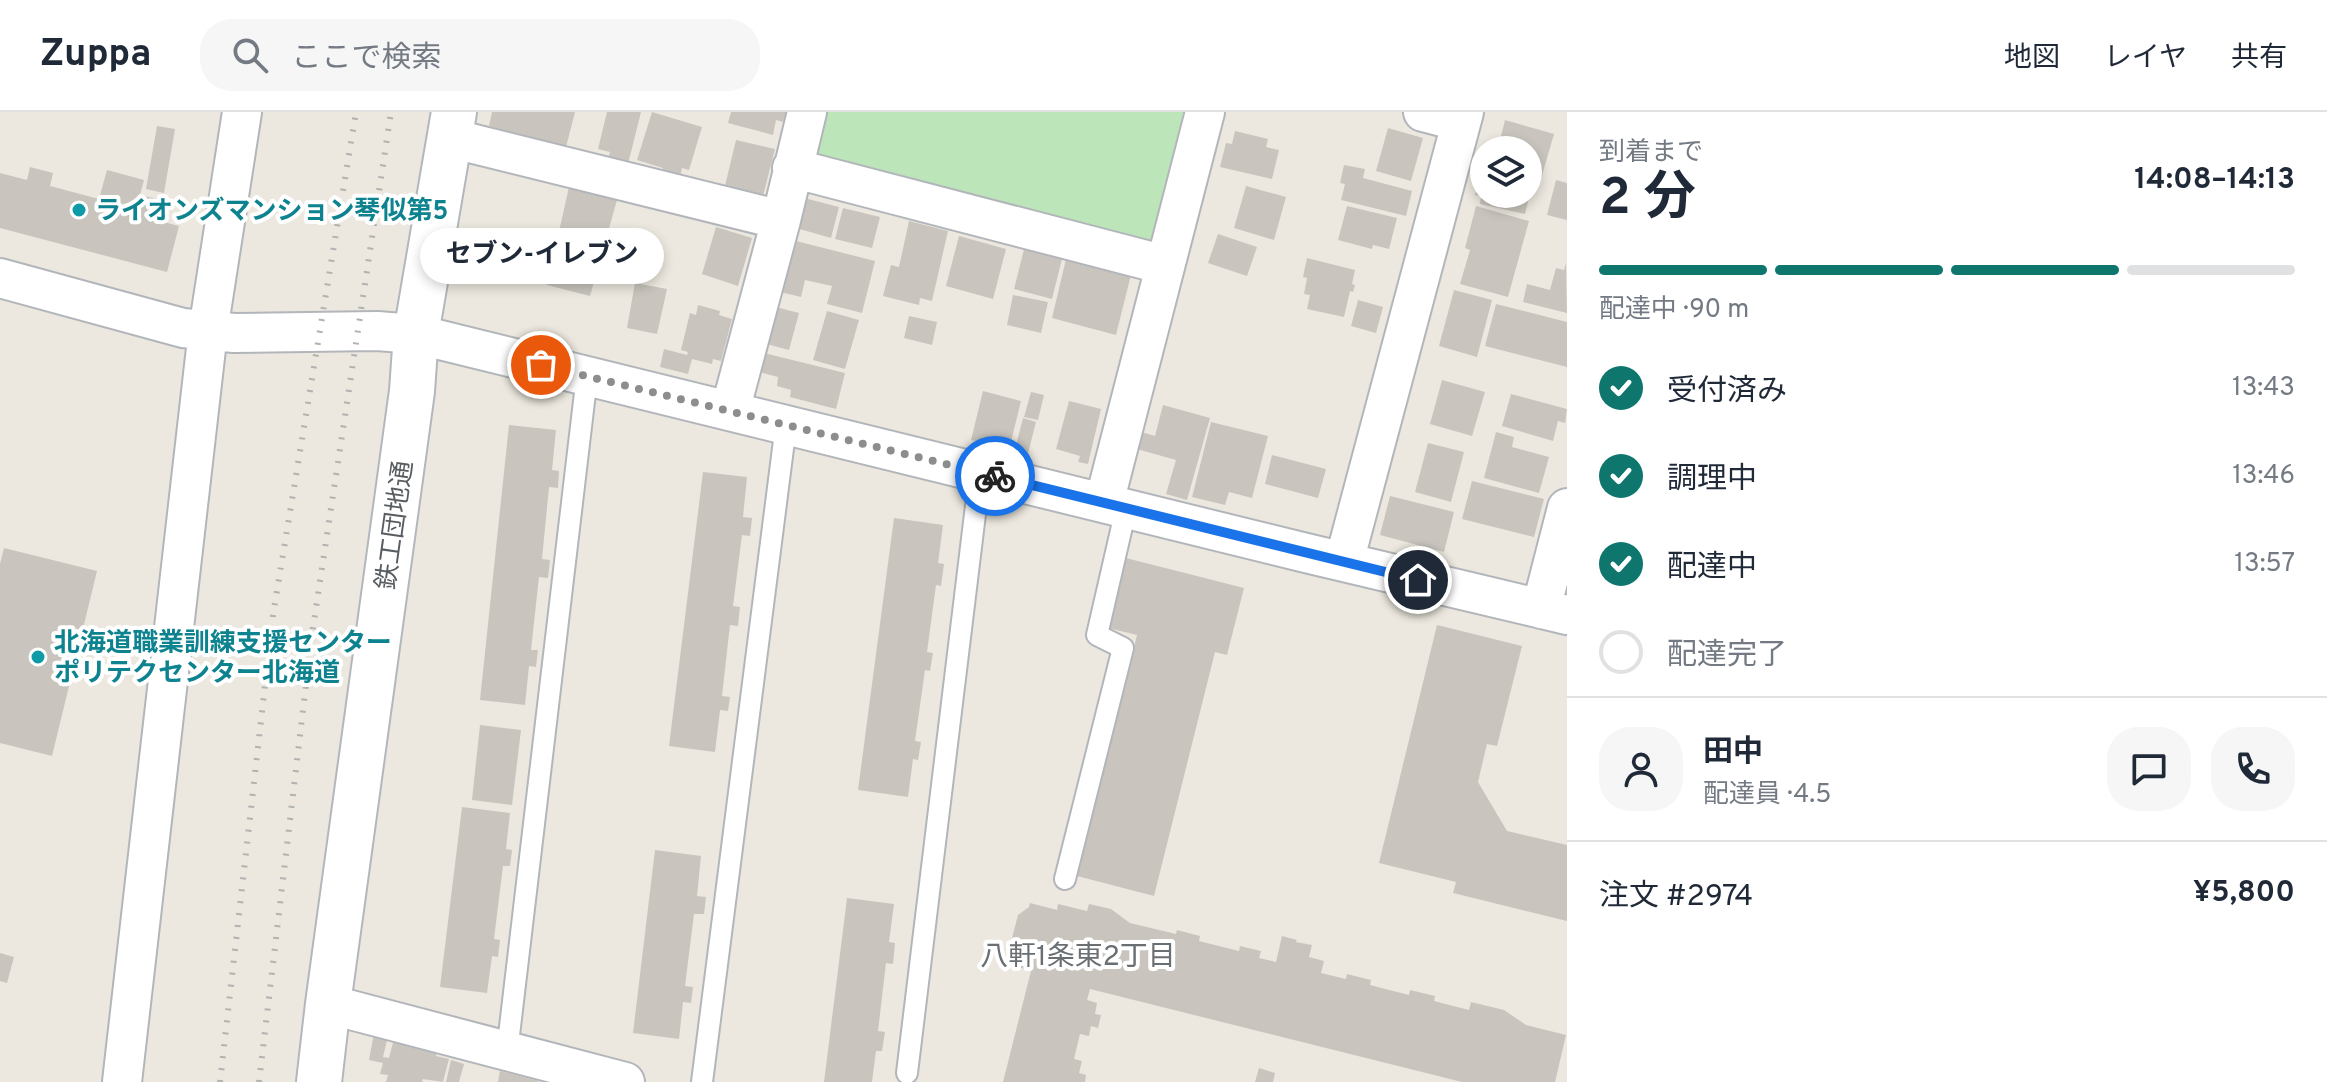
<!DOCTYPE html>
<html lang="ja">
<head>
<meta charset="utf-8">
<style>
	:root { --surface:#fff; --page:#f6f6f7; --text:#1f2937; --muted:#747a83; --line:#e0e1e3; --accent:#0f766e }
	body { margin:0; font-family:Overpass,"Noto Sans JP",sans-serif; background:var(--page); color:var(--text); height:100vh; display:flex; flex-direction:column; font-size:30px; white-space:nowrap }
	* { box-sizing:border-box; margin:0 }
	p { font-size:26px; color:var(--muted) }
	.icon { flex:none; width:44px; height:44px; fill:none; stroke:currentColor; stroke-width:2; stroke-linecap:round; stroke-linejoin:round }
	.map { position:relative; flex:1; overflow:hidden }
	.side { display:flex; flex-direction:column; background:var(--surface); width:760px }
	.side>* { flex:none }
	.tools { position:absolute; left:1470px; top:24px; display:grid; gap:16px }
	.tools a { display:grid; place-items:center; width:72px; height:72px; border-radius:50%; background:var(--surface); box-shadow:0 4px 12px #0003; font-size:40px }
	.pin { position:absolute; display:grid; place-items:center; width:68px; height:68px; color:#fff; margin:-34px; border:4px solid #fff; border-radius:50%; box-shadow:0 2px 8px #0007 }
	.courier { position:absolute; display:grid; place-items:center; width:80px; height:80px; margin:-40px; border:6px solid #1a73e8; border-radius:50%; background:#fff; color:#222; box-shadow:0 2px 10px #0007 }
	.bubble { position:absolute; height:56px; border-radius:28px; background:var(--surface); box-shadow:0 4px 12px #0003; font-size:26px; font-weight:700; line-height:56px; text-align:center }
	.overview em { font-style:normal; font-weight:700 }
	.overview div { display:flex; flex-direction:column-reverse }
	.overview { display:flex; align-items:center; justify-content:space-between; height:136px; padding:0 32px }
	h1 { font-size:52px; font-weight:700; line-height:60px }
	.bar { display:grid; grid-template-columns:repeat(4,1fr); gap:12px 8px; align-content:center; height:96px; padding:0 32px }
	.bar i { height:10px; border-radius:6px; background:var(--line) }
	.bar .selected { background:var(--accent) }
	.bar p { grid-column:span 4 }
	.line { display:flex; align-items:center; gap:20px; padding:0 32px; border-top:2px solid var(--line) }
	.line div { flex:1 }
	.round { display:grid; place-items:center; flex:none; width:84px; height:84px; border-radius:32px; background:var(--page) }
	ol { padding:0 32px; list-style:none }
	li { display:flex; align-items:center; gap:24px; height:88px }
	li p { margin-inline-start:auto }
	li .icon { padding:8px; border-radius:50%; background:var(--accent); color:#fff; stroke-width:4 }
	li:last-child { color:var(--muted) }
	li i { width:44px; height:44px; border:4px solid var(--line); border-radius:50% }
	header { display:flex; align-items:center; gap:48px; box-sizing:border-box; height:112px; padding:0 40px; background:var(--surface); border-bottom:2px solid var(--line) }
	header strong { font-size:38px }
	nav { display:flex; gap:44px; margin-inline-start:auto; font-size:28px }
	.search { width:560px; height:72px; background:var(--page); display:flex; align-items:center; gap:20px; box-sizing:border-box; padding:0 28px; border-radius:32px; color:var(--muted); font-size:30px }
	main { display:flex; flex:1; min-height:0 }
	.map>svg:first-child { display:block }
</style>
</head>
<body>
<header>
<strong>Zuppa</strong>
<div class="search"><svg class="icon" aria-label="search" viewBox="0 0 24 24"><circle cx="10" cy="10" r="6"/><path d="M15 15l6 6"/></svg>ここで検索</div>
<nav><a>地図</a><a>レイヤ</a><a>共有</a></nav>
</header>
<main>
<div class="map">
<svg width="1567" height="970" viewBox="0 0 1567 970">
	<rect width="100%" height="100%" fill="#ece8df"/>
	<path fill="#bde5ba" d="M825,0H1185L1152,127L1144,132L821,47L815,37Z"/>
	<path fill="#c9c5be" d="M492,0H575L566,35L489,14Z
		M607,0H641L628,52L608,47L610,40L598,37Z
		M652,0L702,15L689,58L682,56L680,65L662,59L663,56L637,48Z
		M731,0H786L783,10L776,8L773,23L728,11Z
		M1505,8L1554,22L1540,70L1528,67V38H1503L1506,25L1501,24Z
		M157,14L175,17L164,81L146,77Z
		M1388,16L1423,26L1411,69L1376,59Z
		M1235,19L1268,27L1266,35L1279,38L1272,67L1220,55L1226,31L1232,32Z
		M736,28L775,37L762,88L724,78Z
		M1344,53L1365,57L1363,66L1412,79L1406,104L1341,88L1345,72L1340,71Z
		M30,55L53,61L50,74L99,87L107,58L144,68L140,83L161,88L156,108L179,114L167,160L0,116V61L27,68Z
		M1481,60L1484,61V82H1530L1525,102L1480,92L1481,84L1475,83Z
		M1556,68L1567,71V108L1547,103Z
		M1246,74L1286,85L1274,128L1234,116Z
		M569,75L617,88L590,184L547,173Z
		M804,86L839,95L831,126L796,116Z
		M1347,94L1397,106L1389,137L1373,133L1372,137L1338,128Z
		M1476,94L1529,109L1508,185L1460,172L1470,138L1465,136Z
		M843,96L880,105L872,136L835,127Z
		M909,109L948,119L932,189L920,186L919,193L883,184L891,153L899,155Z
		M716,115L752,126L738,174L702,162Z
		M1218,122L1257,135L1247,164L1208,151Z
		M959,124L1006,137L993,187L946,174Z
		M792,128L875,149L862,201L827,192L832,174L805,168L801,185L780,180Z
		M1024,137L1062,147L1052,187L1014,177Z
		M1307,146L1355,158L1352,172L1355,173L1353,180L1350,179L1344,205L1307,197L1310,183L1304,182L1307,166L1303,165Z
		M1066,147L1131,163L1116,223L1052,206Z
		M1566,151L1567,201L1523,190L1527,172L1550,178L1556,156L1564,158Z
		M635,171L667,177L657,222L627,216Z
		M1454,178L1492,188L1477,245L1439,234Z
		M1013,183L1048,190L1041,221L1007,213Z
		M1358,188L1383,195L1376,221L1351,214Z
		M1496,192L1567,210V255L1485,234Z
		M698,193L720,199L719,203L732,207L721,249L713,247L712,252L692,247L688,262L660,255L664,237L687,243L688,240L681,238L690,201L696,203Z
		M772,194L799,201L789,238L763,231Z
		M827,199L859,208L845,257L813,248Z
		M909,204L937,210L932,233L904,226Z
		M764,241L845,261L836,297L790,285L791,278L777,274L778,265L759,260Z
		M1442,268L1485,280L1472,324L1430,312Z
		M983,279L1021,289L1009,338L971,328Z
		M1031,280L1044,283L1038,308L1024,305Z
		M1511,282L1567,297L1565,311L1558,309L1553,329L1502,314Z
		M1069,289L1101,297L1088,352L1078,350L1080,344L1056,337Z
		M1163,293L1210,306L1187,388L1166,382L1176,348L1133,336L1138,319L1155,324Z
		M1023,306L1036,310L1027,345L1014,341Z
		M1211,310L1268,324L1252,386L1229,380L1225,393L1192,385Z
		M509,313L556,318L552,358L559,359L558,376L549,375L542,447L550,448L548,466L539,465L531,538H538L536,555L529,554L525,593L480,588Z
		M1496,320L1514,325L1512,335L1549,345L1539,381L1484,366Z
		M1428,331L1464,340L1451,390L1415,380Z
		M1272,343L1326,357L1318,386L1265,372Z
		M703,360L747,365L743,405L752,406L750,424L742,423L733,494L740,495L738,514L730,513L722,584L730,585L728,599L720,598L715,640L669,634Z
		M1472,369L1544,387L1534,425L1462,407Z
		M1390,384L1454,400L1444,440L1380,423Z
		M894,406L943,413L938,451L944,452L941,474L936,473L927,540L933,541L930,559L925,558L915,629L921,630L918,648L913,647L908,685L858,678Z
		M4,436L97,459L52,644L0,631V452Z
		M1126,446L1244,476L1227,543L1215,540L1154,784L1077,764L1137,523L1108,516Z
		M1437,513L1522,534L1497,634L1487,632L1478,670L1507,719L1567,733V809L1453,781L1456,770L1379,751Z
		M480,613L521,618L512,693L472,688Z
		M462,695L510,701L506,737L512,738L510,754H503L494,827L500,828L498,845L492,844L487,881L440,875Z
		M655,738L701,744L697,784L706,785L704,802H694L685,874L693,875L691,891L683,890L679,927L633,921Z
		M847,786L894,792L889,830L895,831L893,852L886,851L878,919L885,920L882,939H876L872,970H824Z
		M1030,791L1057,798L1058,792L1087,799L1089,792L1111,797L1130,811L1176,822L1177,818L1200,824L1199,829L1239,839L1240,834L1261,839L1259,846L1276,850L1282,824L1297,828L1296,830L1312,833L1309,845L1324,849L1321,861L1346,867L1347,862L1371,868L1370,873L1409,883L1410,878L1435,884L1434,889L1469,898L1471,890L1504,898L1526,913L1566,923L1555,970H1462L1090,877L1087,888L1097,891L1095,902L1101,903L1098,916L1091,914L1089,924L1080,922L1074,947L1082,949L1079,961L1086,963L1085,970H1003L1031,859L1015,854L1022,829L1012,826L1018,803L1029,795Z
		M0,841L14,845L7,871L0,869Z
		M374,921L388,924L383,945L389,946L394,927L438,938L436,944L449,947L443,970L423,967L422,970H386L388,963L380,962L383,951L369,948Z
		M451,948L464,952L459,970H446Z
		M1259,956L1275,961L1273,970H1255Z
		M500,959L538,969V970H498Z"/>
	<g fill="none" stroke-linecap="round" stroke-linejoin="round">
		<g stroke="#b2b6bb" stroke-width="24">
			<path id="lane" d="M1065,767L1123,536L1097,523L1126,397
				M507,940L587,264
				M907,961L980,361
				M702,970L786,313"/>
		</g>
		<g stroke="#b2b6bb" stroke-width="42">
			<path id="street" d="M1423,0L1461,10
				M450,26L781,108
				M792,56L1165,153
				M0,166L183,216L234,221L377,219L416,222L1306,441L1567,503
				M730,299L781,108L807,0
				M1104,391L1205,0
				M1344,450L1464,0
				M1541,497L1567,396
				M328,892L625,970
				M122,970L208,219L242,0"/>
		</g>
		<g stroke="#b3b7bd" stroke-width="48">
			<path id="secondary" d="M319,970L328,892L412,279L416,222L454,0"/>
		</g>
		<use href="#lane" stroke="#fff" stroke-width="20"/>
		<use href="#street" stroke="#fff" stroke-width="38"/>
		<use href="#secondary" stroke="#fff" stroke-width="44"/>
		<path stroke="#b1b2b2" stroke-width="6" stroke-dasharray="2 10" stroke-linecap="butt" d="M220,970L273,503L356,0
			M259,970L312,522L391,0"/>
	</g>
	<g fill="none" stroke-linecap="round" stroke-linejoin="round">
		<path stroke="#8c8e8d" stroke-width="8" stroke-dasharray="0 14.4" d="M541,253L995,364"/>
		<path stroke="#1a73e8" stroke-width="10" d="M995,364L1418,468"/>
	</g>
	<g fill="#0f9aa8" stroke="#fff" stroke-width="3">
		<circle cx="79" cy="98" r="8"/>
		<circle cx="38" cy="545" r="8"/>
	</g>
	<g text-anchor="middle" stroke-width="8" stroke-linejoin="round" paint-order="stroke">
		<g font-size="26" font-weight="bold" fill="#0d838f" stroke="#fff" text-anchor="start">
			<text x="95" y="107">ライオンズマンション琴似第5</text>
			<text x="54" y="539">北海道職業訓練支援センター<tspan x="54" dy="30">ポリテクセンター北海道</tspan></text>
		</g>
		<g font-size="26" fill="#585d61" stroke="#fff">
			<text transform="translate(394 413) rotate(-82)" y="9">鉄工団地通</text>
		</g>
		<g font-size="28" fill="#696f73" stroke="#fff">
			<text x="1078" y="853">八軒1条東2丁目</text>
		</g>
	</g>
</svg>
<div class="tools">
<a><svg class="icon" aria-label="layers" viewBox="0 0 24 24"><path d="M12 4l9 5-9 5-9-5zM3 14l9 5 9-5"/></svg></a>
</div>
<div class="pin" style="left:541px;top:253px;background:#ea580c"><svg class="icon" aria-label="bag" viewBox="0 0 24 24"><path d="M5 8h14l-1 12H6zM9 8a3 3 0 0 1 6 0"/></svg></div>
<div class="pin" style="left:1418px;top:468px;background:#1f2937"><svg class="icon" aria-label="home" viewBox="0 0 24 24"><path d="M3 11l9-7 9 7M6 9v11h12V9"/></svg></div>
<div class="courier" style="left:995px;top:364px"><svg class="icon" aria-label="bike" viewBox="0 0 24 24"><circle cx="6" cy="16" r="4"/><circle cx="18" cy="16" r="4"/><path d="M6 16l4-8h5l3 8M10 8l3 8H6M13 5h3"/></svg></div>
<div class="bubble" style="left:420px;top:116px;width:244px">セブン-イレブン</div>
</div>
<section class="side">
<div class="overview"><div><h1>2 分</h1><p>到着まで</p></div><em>14:08–14:13</em></div>
<div class="bar"><i class="selected"></i><i class="selected"></i><i class="selected"></i><i></i><p>配達中 · 90 m</p></div>
<ol>
<li><svg class="icon" aria-label="check" viewBox="0 0 24 24"><path d="M5 12l5 5 9-10"/></svg>受付済み<p>13:43</p></li>
<li><svg class="icon" aria-label="check" viewBox="0 0 24 24"><path d="M5 12l5 5 9-10"/></svg>調理中<p>13:46</p></li>
<li><svg class="icon" aria-label="check" viewBox="0 0 24 24"><path d="M5 12l5 5 9-10"/></svg>配達中<p>13:57</p></li>
<li><i></i>配達完了</li>
</ol>
<div class="line" style="height:144px"><a class="round"><svg class="icon" aria-label="person" viewBox="0 0 24 24"><circle cx="12" cy="8" r="4"/><path d="M4 21q1-7 8-7t8 7"/></svg></a><div><b>田中</b><p>配達員 · 4.5</p></div><a class="round"><svg class="icon" aria-label="chat" viewBox="0 0 24 24"><path d="M4 5h16v11H9l-5 4z"/></svg></a><a class="round"><svg class="icon" aria-label="phone" viewBox="0 0 24 24"><path d="M5 4h4l2 5-3 2q2 4 5 5l2-3 5 2v4C11 20 4 13 5 4z"/></svg></a></div>
<div class="line" style="height:104px"><div>注文 #2974</div><b>¥5,800</b></div>
</section>
</main>
</body>
</html>
